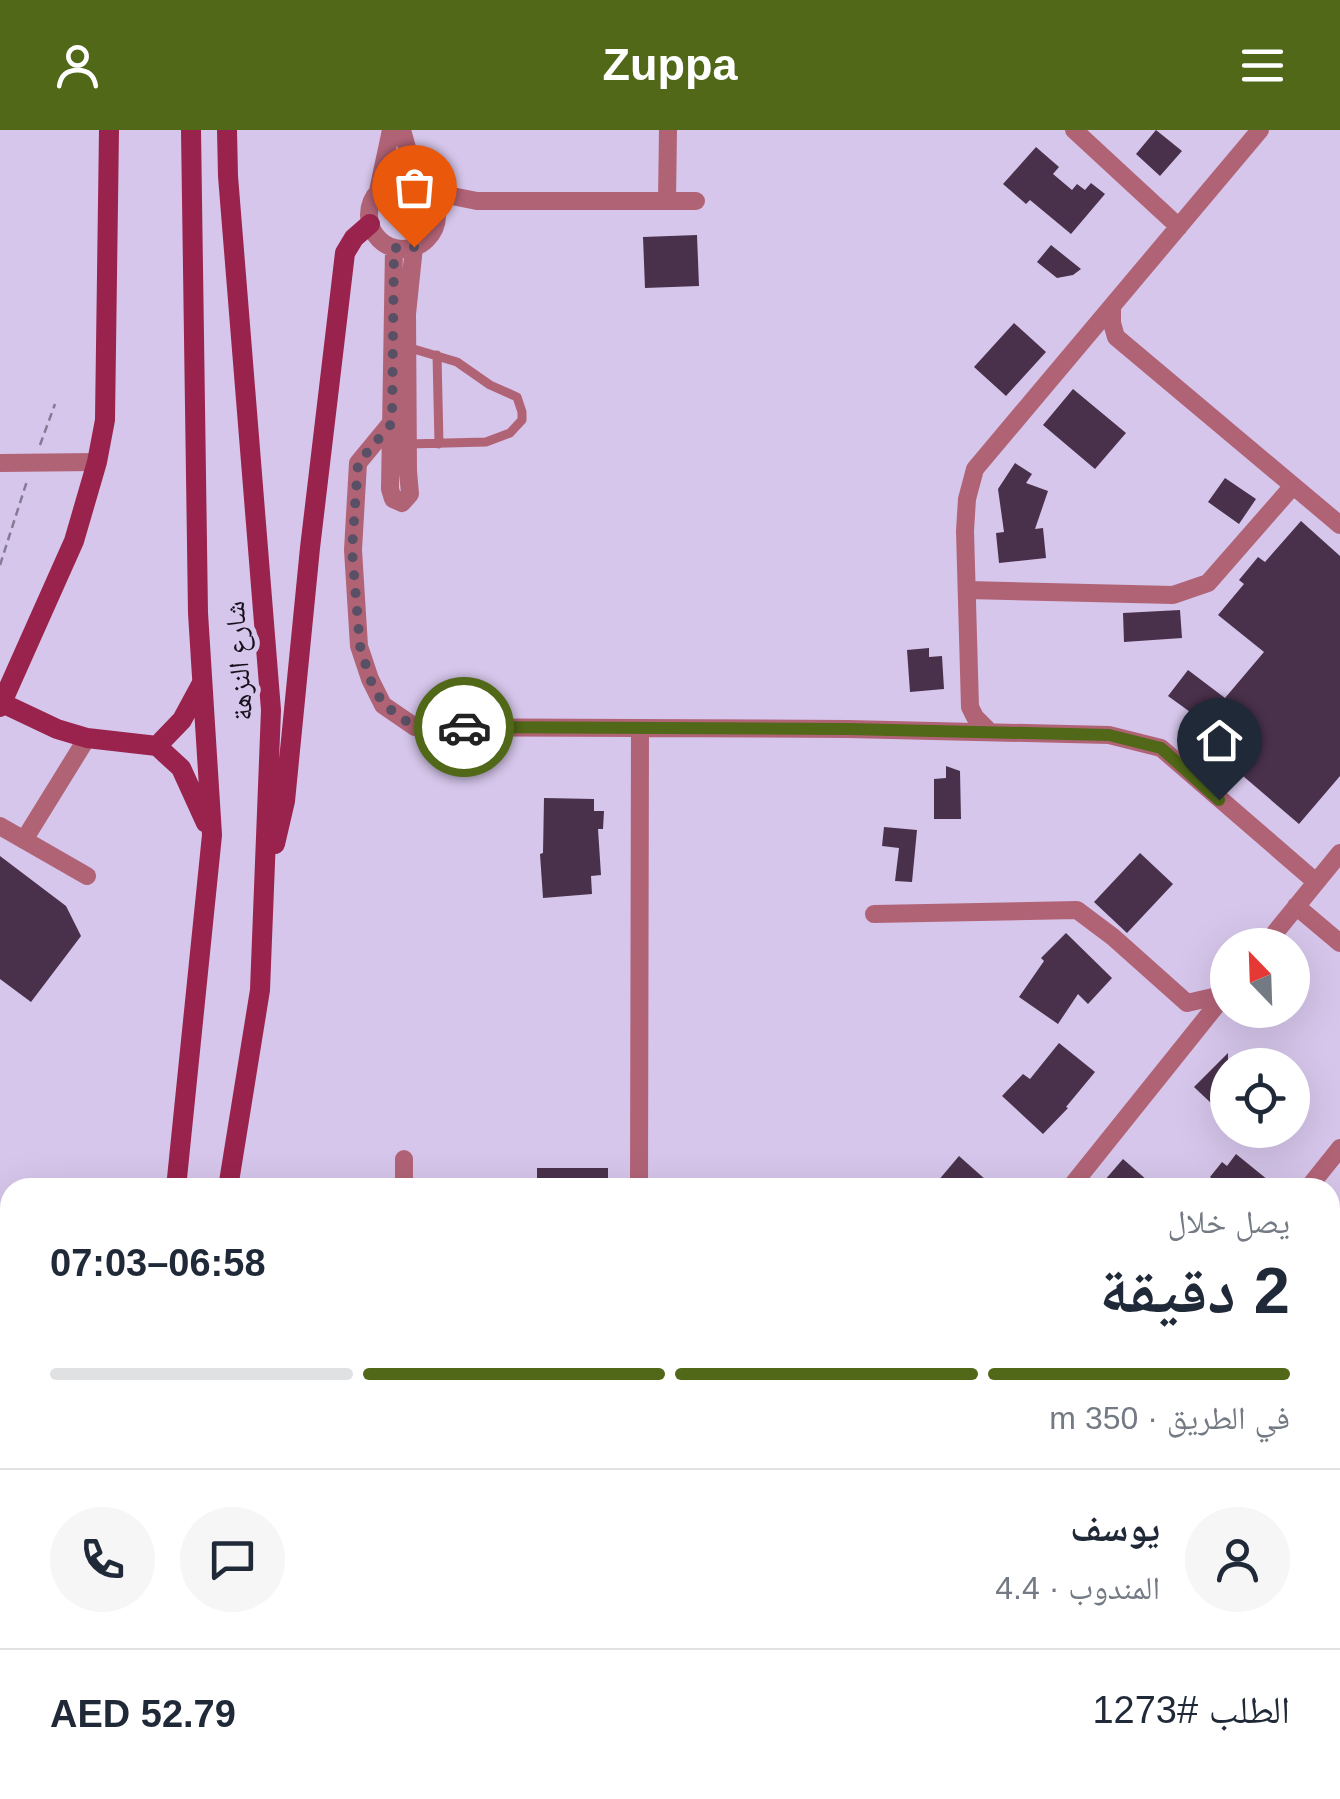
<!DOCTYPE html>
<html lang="ar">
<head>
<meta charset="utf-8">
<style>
	:root { --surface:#fff; --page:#f6f6f7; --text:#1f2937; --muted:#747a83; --line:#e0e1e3; --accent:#506817 }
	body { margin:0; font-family:Arial,"Noto Naskh Arabic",sans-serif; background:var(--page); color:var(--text); direction:rtl; height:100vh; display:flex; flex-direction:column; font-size:38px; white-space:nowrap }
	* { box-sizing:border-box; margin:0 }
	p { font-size:32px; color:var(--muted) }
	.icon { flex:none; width:55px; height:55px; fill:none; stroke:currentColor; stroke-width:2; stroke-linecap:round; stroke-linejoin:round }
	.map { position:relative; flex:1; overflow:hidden; direction:ltr }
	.drawer { position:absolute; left:0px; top:1048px; width:1340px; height:622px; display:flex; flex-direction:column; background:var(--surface); border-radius:30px 30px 0 0; box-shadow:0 10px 40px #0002; direction:rtl }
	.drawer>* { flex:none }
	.needle { width:65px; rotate:337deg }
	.buttons { position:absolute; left:1210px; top:798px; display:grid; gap:20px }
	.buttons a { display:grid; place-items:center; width:100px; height:100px; border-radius:50%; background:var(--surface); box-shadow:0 10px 40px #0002; font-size:50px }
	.pin { position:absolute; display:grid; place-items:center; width:85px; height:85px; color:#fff; margin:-102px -42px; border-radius:50% 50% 50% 0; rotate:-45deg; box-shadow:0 0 10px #0007 }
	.pin .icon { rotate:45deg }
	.courier { position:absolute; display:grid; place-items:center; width:100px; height:100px; margin:-50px; border:8px solid #506817; border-radius:50%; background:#fff; color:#222; box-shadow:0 2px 12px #0007 }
	.overview em { font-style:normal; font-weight:700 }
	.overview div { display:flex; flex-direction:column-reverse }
	.overview { display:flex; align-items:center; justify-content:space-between; height:170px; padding:0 50px }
	h1 { font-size:65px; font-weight:700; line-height:75px }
	.bar { display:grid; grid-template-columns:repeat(4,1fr); gap:15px 10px; align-content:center; height:120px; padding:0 50px }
	.bar i { height:12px; border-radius:8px; background:var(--line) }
	.bar .selected { background:var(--accent) }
	.bar p { grid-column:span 4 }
	.line { display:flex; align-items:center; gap:25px; padding:0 50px; border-top:2px solid var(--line) }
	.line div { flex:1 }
	.round { display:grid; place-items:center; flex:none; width:105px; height:105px; border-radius:52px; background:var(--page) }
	header { display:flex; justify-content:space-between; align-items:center; height:130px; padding:0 50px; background:var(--accent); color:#fff; font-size:45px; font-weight:700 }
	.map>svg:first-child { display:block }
</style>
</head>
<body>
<header><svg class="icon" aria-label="menu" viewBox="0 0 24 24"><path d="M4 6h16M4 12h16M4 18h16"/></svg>Zuppa<svg class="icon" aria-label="person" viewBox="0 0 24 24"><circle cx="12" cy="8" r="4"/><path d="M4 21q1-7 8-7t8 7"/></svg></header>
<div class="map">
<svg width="1340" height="1669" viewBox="0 0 1340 1669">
	<rect width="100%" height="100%" fill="#d6c6eb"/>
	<path fill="#49314b" d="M1156,0L1182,21L1160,46L1136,24Z
		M1036,17L1059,37L1053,44L1072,60L1077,54L1085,60L1091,53L1105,64L1071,104L1030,70L1026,74L1003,54Z
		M697,105L699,156L645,158L643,107Z
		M1051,115L1081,139L1073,145L1057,148L1037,132Z
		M1014,193L1046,222L1006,266L974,237Z
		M1073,259L1126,303L1095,339L1043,295Z
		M1015,333L1032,344L1026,353L1048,361L1035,399L1043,398L1046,428L999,433L996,403L1004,402L998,359Z
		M1225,348L1256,369L1239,394L1208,372Z
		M1301,391L1340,426V646L1299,694L1194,604L1204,592L1168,566L1188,540L1225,568L1264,522L1218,485L1244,454L1239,450L1258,427L1265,432Z
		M1180,480L1182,508L1124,512L1123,483Z
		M929,518V527L942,526L944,559L910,562L907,520Z
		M946,636L960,641L961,689H934V649L946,648Z
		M544,668L594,669V681H604L603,699H598L601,745L591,746L592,764L543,768L540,724L543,723Z
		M884,697L917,700L912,752L895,751L899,718L882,716Z
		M1140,723L1173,754L1127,803L1094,772Z
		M0,726L66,776L81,806L31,872L0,849Z
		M1066,803L1112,848L1088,874L1078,864L1058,894L1019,867L1044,831L1041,828Z
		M1059,913L1095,942L1066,977L1068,978L1043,1004L1002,966L1023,944L1030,949Z
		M1228,923V989L1194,957Z
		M1236,1024L1278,1058H1223L1210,1047L1222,1032L1227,1036Z
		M959,1026L995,1058H932Z
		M1123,1029L1156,1058H1098Z
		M537,1038H608V1058H537Z"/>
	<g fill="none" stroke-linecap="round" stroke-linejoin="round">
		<path stroke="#867a95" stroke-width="2.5" stroke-dasharray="8 5" stroke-linecap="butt" d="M40,315L55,274
			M0,435L27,351
			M1330,1128L1340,1137"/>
		<path stroke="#b16376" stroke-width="9" d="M407,217L457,232L490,255L517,267L522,282V290L510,303L486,312L408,314
			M437,225L439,314"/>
		<path stroke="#b16376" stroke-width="18" d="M402,0L417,53
			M1074,0L1179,97
			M369 85a34 34 0 1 1 68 0a34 34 0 1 1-68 0Z
			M378,61L391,0
			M427,61L477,71H667L668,0
			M667,71H696
			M394,118L390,359L393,369L402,373L410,364L408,341L407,184L414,117
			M1112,176V193L1116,207L1340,395
			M391,293L358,333L353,420L359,516L370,549L383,575L415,597L848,599L1109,605L1161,618L1316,752
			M0,333L97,332
			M967,460L1173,465L1208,453L1292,357
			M990,602L975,587L970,577L965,401L967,369L975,339L1260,0
			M0,696L87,746
			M24,710L87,608
			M1296,776L1340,813
			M874,784L1077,780L1113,807L1187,873L1226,864
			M1265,815L1340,723
			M404,1029V1058
			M639,1058L640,598
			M1070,1058L1227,862
			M1308,1058L1340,1018
			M1330,1351L1340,1358
			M277,1669L280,1660
			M909,1669L910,1660"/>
		<path stroke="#99234d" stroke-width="20" d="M227,0L228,46L271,580L260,860L228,1058
			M202,553L182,590L157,616L181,638L206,693
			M2,573L57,599L87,608L157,616
			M0,577L74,411L97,332L105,290L109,0
			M275,714L285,671L310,418L345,123L354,108L370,94
			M176,1058L212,705L198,483L191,0
			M0,1612L10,1590
			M12,1669L17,1660"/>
	</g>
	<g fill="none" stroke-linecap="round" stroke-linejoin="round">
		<path stroke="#5a5066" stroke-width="10" stroke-dasharray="0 18" d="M414,117L394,118L392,293L358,333L352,420L360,516L370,549L383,574L414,597H464"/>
		<path stroke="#506817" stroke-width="12" d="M464,597L848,599L1109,605L1161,618L1219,670"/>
	</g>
	<g text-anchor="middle" stroke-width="10" stroke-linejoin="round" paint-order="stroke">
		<g font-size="28" fill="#17111e" stroke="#d6c6eb">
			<text transform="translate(238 531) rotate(-94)" y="10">شارع النزهة</text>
		</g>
	</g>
</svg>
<div class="buttons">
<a><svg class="needle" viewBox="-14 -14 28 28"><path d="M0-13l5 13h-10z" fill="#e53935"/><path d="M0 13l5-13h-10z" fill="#747a83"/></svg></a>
<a><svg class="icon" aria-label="locate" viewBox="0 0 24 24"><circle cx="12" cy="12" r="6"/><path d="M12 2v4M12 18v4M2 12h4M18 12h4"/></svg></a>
</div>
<div class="pin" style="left:414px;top:117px;background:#ea580c"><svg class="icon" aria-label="bag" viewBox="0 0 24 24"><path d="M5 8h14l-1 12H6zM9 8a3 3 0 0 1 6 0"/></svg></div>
<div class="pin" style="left:1219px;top:670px;background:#1f2937"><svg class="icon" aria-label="home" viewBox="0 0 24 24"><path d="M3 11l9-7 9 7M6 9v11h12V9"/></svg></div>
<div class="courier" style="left:464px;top:597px"><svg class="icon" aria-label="car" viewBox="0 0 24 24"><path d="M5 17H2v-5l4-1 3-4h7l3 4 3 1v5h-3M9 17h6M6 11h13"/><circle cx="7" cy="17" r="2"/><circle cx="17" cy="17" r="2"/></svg></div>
<section class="drawer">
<div class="overview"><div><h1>2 دقيقة</h1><p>يصل خلال</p></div><em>06:58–07:03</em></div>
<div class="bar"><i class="selected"></i><i class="selected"></i><i class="selected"></i><i></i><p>في الطريق · 350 m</p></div>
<div class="line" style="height:180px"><a class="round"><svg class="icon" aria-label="person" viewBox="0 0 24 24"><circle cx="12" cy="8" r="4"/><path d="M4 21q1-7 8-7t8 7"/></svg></a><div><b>يوسف</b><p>المندوب · 4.4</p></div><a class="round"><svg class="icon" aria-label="chat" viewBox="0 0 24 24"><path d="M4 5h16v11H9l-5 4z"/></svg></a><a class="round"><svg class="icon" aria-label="phone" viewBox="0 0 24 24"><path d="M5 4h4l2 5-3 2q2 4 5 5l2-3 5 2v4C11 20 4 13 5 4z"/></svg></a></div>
<div class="line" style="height:130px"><div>الطلب #1273</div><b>AED 52.79</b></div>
</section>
</div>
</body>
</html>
